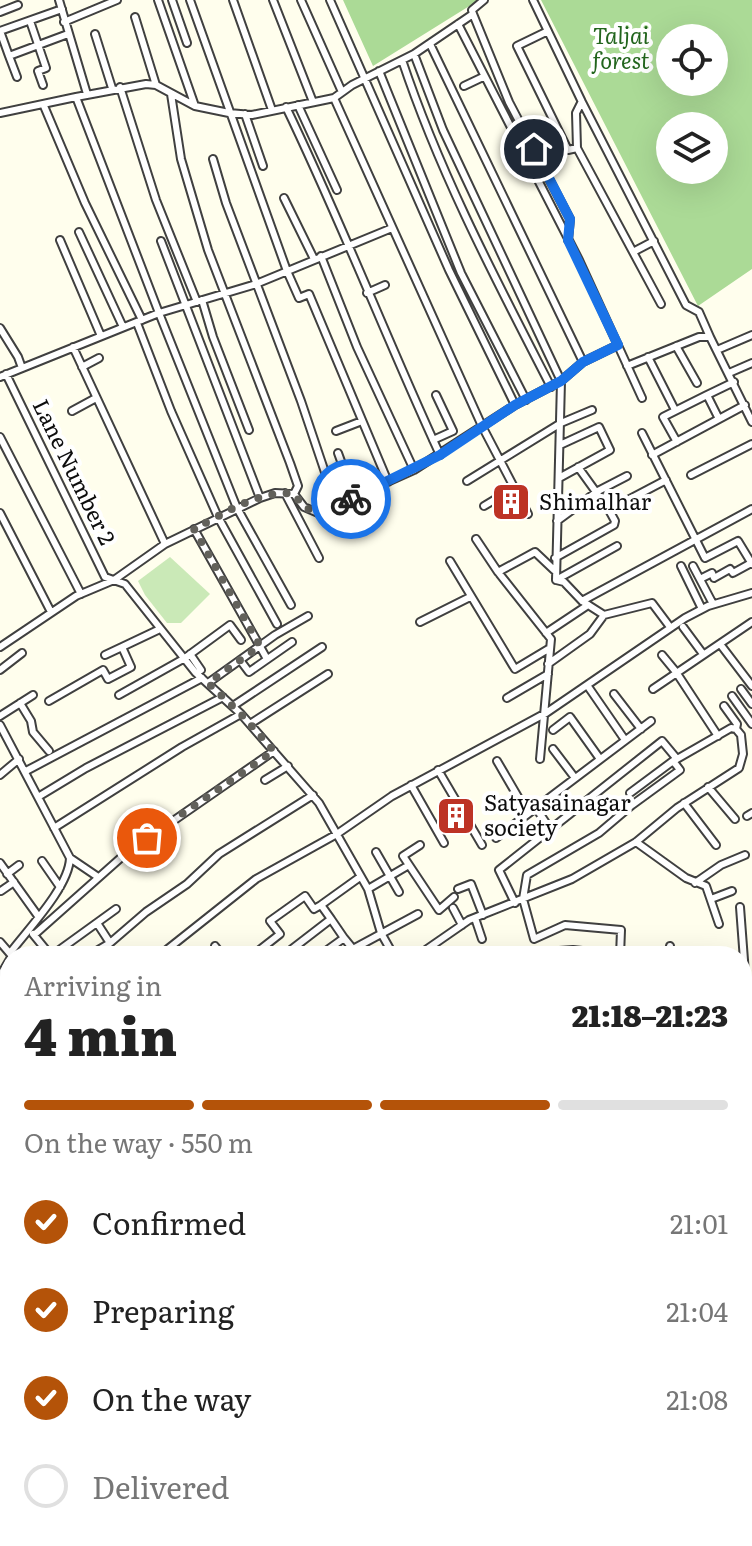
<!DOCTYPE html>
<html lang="en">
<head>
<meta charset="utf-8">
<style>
	:root { --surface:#fff; --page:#f2f2f2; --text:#222; --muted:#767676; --line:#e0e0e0; --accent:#b45309 }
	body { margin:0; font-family:Literata,serif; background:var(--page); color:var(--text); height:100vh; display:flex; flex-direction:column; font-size:30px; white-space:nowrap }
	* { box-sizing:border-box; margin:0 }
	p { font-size:26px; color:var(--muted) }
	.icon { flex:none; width:44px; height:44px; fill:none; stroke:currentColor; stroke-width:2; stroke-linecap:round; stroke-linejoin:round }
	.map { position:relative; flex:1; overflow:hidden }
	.details { position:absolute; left:0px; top:946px; width:752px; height:600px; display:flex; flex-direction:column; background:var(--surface); border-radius:32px 32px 0 0; box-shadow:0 8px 32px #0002 }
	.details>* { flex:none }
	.buttons { position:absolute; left:656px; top:24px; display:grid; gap:16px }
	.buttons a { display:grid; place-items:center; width:72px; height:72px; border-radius:50%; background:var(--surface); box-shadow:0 8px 32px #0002; font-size:40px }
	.pin { position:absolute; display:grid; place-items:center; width:68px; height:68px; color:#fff; margin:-34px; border:4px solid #fff; border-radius:50%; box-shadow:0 2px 8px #0007 }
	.courier { position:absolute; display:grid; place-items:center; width:80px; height:80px; margin:-40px; border:6px solid #1a73e8; border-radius:50%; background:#fff; color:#222; box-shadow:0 2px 10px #0007 }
	.headline em { font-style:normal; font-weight:800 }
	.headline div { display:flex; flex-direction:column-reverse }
	.headline { display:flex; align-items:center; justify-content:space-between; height:136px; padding:0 24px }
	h1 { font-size:52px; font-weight:800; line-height:60px }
	.bar { display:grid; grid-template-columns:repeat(4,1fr); gap:12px 8px; align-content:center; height:96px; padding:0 24px }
	.bar i { height:10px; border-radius:6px; background:var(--line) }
	.bar .current { background:var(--accent) }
	.bar p { grid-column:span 4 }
	ol { padding:0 24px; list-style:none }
	li { display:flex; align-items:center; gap:24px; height:88px }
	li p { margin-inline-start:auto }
	li .icon { padding:8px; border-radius:50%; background:var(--accent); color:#fff; stroke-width:4 }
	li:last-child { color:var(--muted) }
	li i { width:44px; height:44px; border:4px solid var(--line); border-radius:50% }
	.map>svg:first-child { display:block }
</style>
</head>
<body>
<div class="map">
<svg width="752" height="1546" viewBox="0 0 752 1546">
	<rect width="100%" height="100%" fill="#fffeed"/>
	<path fill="#cae9b7" d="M170,557L210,594L181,623H167L145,595L138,581Z"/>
	<path fill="#abda96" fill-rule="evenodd" d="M343,0H479L373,66Z
		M541,0H752V269L698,306ZM670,38H714V82H670ZM670,126H714V170H670Z"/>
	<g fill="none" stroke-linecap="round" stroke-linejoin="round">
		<g stroke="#404040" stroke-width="10">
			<path id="minor" d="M59,0L87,94
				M158,0L195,106
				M172,0L187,43
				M190,0L287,271L299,298L309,294L388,482
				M233,0L272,110
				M273,0L313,102
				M301,0L342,92
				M330,0L449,270L515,405
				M533,0L582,102L686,305L699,312L710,337
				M0,12L18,5
				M473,14L472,10L484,0
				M135,17L156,85
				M30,21L46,68L38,71L43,85
				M64,22L117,0
				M458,24L579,260L642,398
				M0,31L9,56L68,34
				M0,31L62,9
				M548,31L517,46L568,150L577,148
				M95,34L112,88
				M430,44L583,362
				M414,54L443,130L561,381L556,580
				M9,56L17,77
				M402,60C440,174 496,280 551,387
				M379,71L461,273L526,400
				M464,86L483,77
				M120,87L156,200L197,302
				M171,94L181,159L208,250L290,463L298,486L294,494
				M76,97L146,84L156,85L195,106L229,113L252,115L334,98L352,85L414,54L473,14L509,102L570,219L568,240
				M334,98L482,426L528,514
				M581,103L576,113L577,148L661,304
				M298,105L337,190
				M44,106L85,203L142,320
				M286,107C341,221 387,340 440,455
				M0,113L76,97L159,313L0,377
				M245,114L263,166
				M213,159L226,203L301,401L336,505
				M284,198L314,259
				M79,232L123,327
				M60,240L101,336
				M161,241L260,498
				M633,252L654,241
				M321,256L357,347L414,470
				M367,293L385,285
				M202,300L213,337L249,430
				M137,323L171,411L218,517L277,624
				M0,328L18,357L22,368
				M676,346L697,383
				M73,347L165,544
				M717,350L752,335
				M648,357L675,410
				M627,366L699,337H710L752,422
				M82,367L99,358
				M729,373L752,363
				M6,374L105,577L125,584L195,672L241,714L319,803L368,889L381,933L394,956
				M707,395L734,382
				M72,411L96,398
				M336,431L362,421
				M642,433L705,558L738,541L752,564
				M0,437L81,594
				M433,440L453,431L436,395
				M677,442L663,417L707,395L719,419
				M338,453L354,497
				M652,455L745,405
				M578,467L609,510
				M691,475L752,444
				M559,478L610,450L599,427L560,445
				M467,481L561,423L592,410
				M285,493L319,558
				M484,506L514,488
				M0,513L51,612
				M557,521L598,491L627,476
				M194,529L267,659
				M476,539L498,572L551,639L540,759
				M555,558L614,525L615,521L609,510L666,480
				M450,561L515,669L550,648
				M681,566L702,609
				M693,566L713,604
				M498,572L535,552L554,570
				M700,579L712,573L714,578L730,569L733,573L751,563
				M556,580L564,582L582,601L604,615L652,603L670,627
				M556,580L617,546
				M582,601L752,509
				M291,605L237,508L159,313L256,284L392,228
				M420,622L470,597
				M683,627L703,654
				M546,633L588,605
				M720,644L752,686
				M0,647L76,596L114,580L165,544L260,498L275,493L294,494L304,507L318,513L414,470L515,405L561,381L583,362L618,345
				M190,654L201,670
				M105,655L122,647
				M662,655L676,672L718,736
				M240,660L249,672L292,642
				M548,664L590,634L604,615
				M0,670L22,653
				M208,683L275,635L308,616
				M587,685L625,740
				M653,689L752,622
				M741,689L752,704
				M614,694L641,729
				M119,695L185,658L230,625L241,640
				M732,696L752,724
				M507,698L548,674
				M49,701L103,670L108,679L131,667L122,647L160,629
				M20,703L31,721L33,732L49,751
				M233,706L322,647
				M724,706L737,724L736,729
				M0,716L33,695
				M250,724L328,674
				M0,725L70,858C69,887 28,929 10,953
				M553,730L570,717L600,759
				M553,749L575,778
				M677,759L731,728L736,729L741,735
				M497,761L528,814
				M438,770L482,845
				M26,771L202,678
				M0,775L19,759
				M265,780L288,766
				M411,785L444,843
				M708,787L735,819
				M630,793L673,761
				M38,797L86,768L223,697
				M684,803L716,845
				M536,808L550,829
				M747,816L752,813
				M54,828L182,747L241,714
				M496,838L651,721
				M636,842L686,878L706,886L719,924
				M420,845L403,856L439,910L454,897
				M376,852L399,892
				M70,858L98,877
				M42,861L60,887
				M0,863L38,916
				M7,874L19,865
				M695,883L721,865L745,855
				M368,889L409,865
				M458,889L471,884L483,915
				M1,891L14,882
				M711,899L732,891
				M515,903L499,870L662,741L677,759L673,761L680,770L632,805L599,833L527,875L523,899L534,939L565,925L621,930L620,956
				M740,907L747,1000V1093L744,1106H742
				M453,908L462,925
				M475,918L482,939
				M97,923L110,943
				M33,934L51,956
				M34,935L124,855L274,751
				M344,938L353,949L418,914
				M0,942L12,956
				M215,946L223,956
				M51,956L116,909
				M88,956L110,943L146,912L187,884L219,854L313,795
				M159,956L256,879L337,834L392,796L546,713L685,618L708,606L752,593
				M252,956L280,934L270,921L305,896L314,909L321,905
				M283,956L331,919L321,905L360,877
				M319,956L344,938L331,919
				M417,956L469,920L572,879L636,842L677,808L739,768L743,754L741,735
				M531,956V953L573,950L620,955
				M668,956L670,946
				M0,976L10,959
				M0,1013L10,1006
				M0,1032L10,1038
				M0,1079L10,1071
				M0,1120L10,1136
				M742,1140L752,1145
				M742,1185L751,1182
				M0,1210L4,1219
				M742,1253L752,1251
				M0,1260L10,1280
				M742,1281L752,1278
				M0,1306L10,1325
				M742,1307L752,1306
				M742,1352L752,1350
				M0,1357L5,1367
				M742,1408L752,1405
				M742,1467L752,1457
				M631,1542L642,1536
				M618,1546L631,1542L628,1536
				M751,1546L752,1545"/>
		</g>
		<g stroke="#404040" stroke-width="12">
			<path id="tertiary" d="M0,1163L10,1153
				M0,1447L10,1441"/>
		</g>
		<use href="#minor" stroke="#fff" stroke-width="6"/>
		<use href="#tertiary" stroke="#fff" stroke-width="8"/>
	</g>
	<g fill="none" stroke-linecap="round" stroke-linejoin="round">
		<path stroke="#62615b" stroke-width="8" stroke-dasharray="0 14.4" d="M147,838L274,751L241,714L208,683L260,646L194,529C224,514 260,489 294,494L304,507L318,513L351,499"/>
		<path stroke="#1a73e8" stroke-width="10" d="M351,499L440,455L515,405L561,381L583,362L618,345L568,240L570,219L534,149"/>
	</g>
	<defs>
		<g id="building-square" transform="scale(2)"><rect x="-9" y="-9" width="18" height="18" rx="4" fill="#bd3325" stroke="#fff"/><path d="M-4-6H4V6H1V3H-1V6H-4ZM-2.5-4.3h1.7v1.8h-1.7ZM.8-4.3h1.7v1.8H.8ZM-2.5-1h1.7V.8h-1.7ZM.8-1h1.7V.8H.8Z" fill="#fff"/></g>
	</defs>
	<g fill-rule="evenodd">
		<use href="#building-square" x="511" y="502"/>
		<use href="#building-square" x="456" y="816"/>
	</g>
	<g text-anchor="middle" stroke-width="8" stroke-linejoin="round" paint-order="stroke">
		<g font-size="22" font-style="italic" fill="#22651d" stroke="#fff">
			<text x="621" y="44">Taljai<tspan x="621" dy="25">forest</tspan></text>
		</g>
		<g font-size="22" fill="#0d0d0d" stroke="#fff">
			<text transform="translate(74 472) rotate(64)" y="8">Lane Number 2</text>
		</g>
		<g font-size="22" fill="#0d0d0d" stroke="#fff" text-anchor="start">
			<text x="539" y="510">Shimalhar</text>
			<text x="484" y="811">Satyasainagar<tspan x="484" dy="25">society</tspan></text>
		</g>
	</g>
</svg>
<div class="buttons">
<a><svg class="icon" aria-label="locate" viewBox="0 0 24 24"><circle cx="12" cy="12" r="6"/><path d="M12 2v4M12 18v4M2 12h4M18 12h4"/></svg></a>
<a><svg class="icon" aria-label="layers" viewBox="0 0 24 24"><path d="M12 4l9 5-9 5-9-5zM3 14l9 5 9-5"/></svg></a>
</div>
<div class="pin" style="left:147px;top:838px;background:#ea580c"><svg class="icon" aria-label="bag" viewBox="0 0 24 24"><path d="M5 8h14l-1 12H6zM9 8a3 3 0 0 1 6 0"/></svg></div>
<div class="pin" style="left:534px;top:149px;background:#1f2937"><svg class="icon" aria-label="home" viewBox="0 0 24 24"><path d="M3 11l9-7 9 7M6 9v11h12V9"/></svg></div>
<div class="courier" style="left:351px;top:499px"><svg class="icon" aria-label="bike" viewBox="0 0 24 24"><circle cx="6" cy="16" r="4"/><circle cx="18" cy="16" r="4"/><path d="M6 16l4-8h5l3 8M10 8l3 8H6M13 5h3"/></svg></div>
<section class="details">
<div class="headline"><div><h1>4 min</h1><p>Arriving in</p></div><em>21:18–21:23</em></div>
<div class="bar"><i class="current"></i><i class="current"></i><i class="current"></i><i></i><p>On the way · 550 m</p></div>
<ol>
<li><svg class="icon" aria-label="check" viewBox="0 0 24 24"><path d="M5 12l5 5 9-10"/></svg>Confirmed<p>21:01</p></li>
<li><svg class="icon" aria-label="check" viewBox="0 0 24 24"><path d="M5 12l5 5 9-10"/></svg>Preparing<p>21:04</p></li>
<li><svg class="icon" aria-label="check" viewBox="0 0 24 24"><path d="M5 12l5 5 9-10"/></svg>On the way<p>21:08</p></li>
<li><i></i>Delivered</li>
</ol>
</section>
</div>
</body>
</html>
